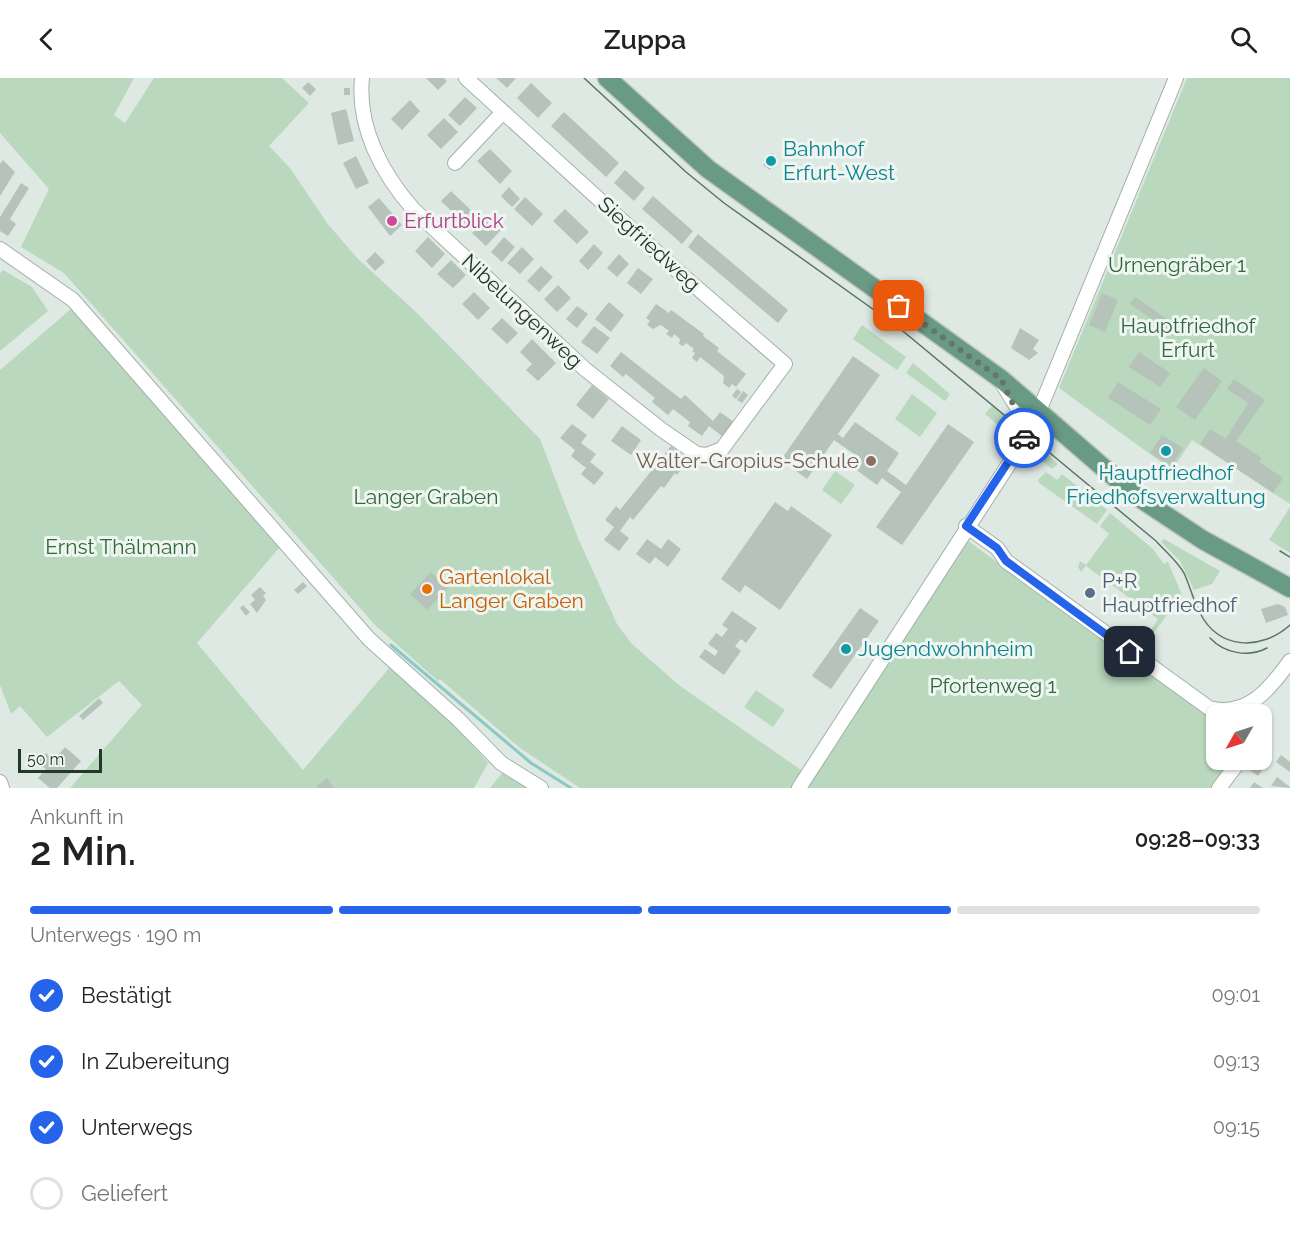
<!DOCTYPE html>
<html lang="de">
<head>
<meta charset="utf-8">
<style>
	:root { --surface:#fff; --page:#f6f6f6; --text:#222; --muted:#767676; --line:#e0e0e0; --accent:#2563eb }
	body { margin:0; font-family:Raleway,sans-serif; background:var(--page); color:var(--text); height:100vh; display:flex; flex-direction:column; font-size:22px; white-space:nowrap }
	* { box-sizing:border-box; margin:0 }
	p { font-size:20px; color:var(--muted) }
	.icon { flex:none; width:33px; height:33px; fill:none; stroke:currentColor; stroke-width:2; stroke-linecap:round; stroke-linejoin:round }
	.map { position:relative; height:710px; overflow:hidden }
	.drawer { display:flex; flex-direction:column; background:var(--surface); flex:1 }
	.drawer>* { flex:none }
	.needle { width:39px; rotate:231deg }
	.fabs { position:absolute; left:1206px; top:626px; display:grid; gap:12px }
	.fabs a { display:grid; place-items:center; width:66px; height:66px; border-radius:12px; background:var(--surface); box-shadow:0 2px 4px #0004; font-size:30px }
	.scale { position:absolute; left:18px; bottom:15px; width:84px; box-sizing:border-box; padding-left:6px; border:3px solid #22372d; border-top:0; font-size:16px; line-height:21px; white-space:nowrap; color:#22372d; -webkit-text-stroke:4px #eff6f1; paint-order:stroke }
	.pin { position:absolute; display:grid; place-items:center; width:51px; height:51px; color:#fff; margin:-26px; border-radius:12px; box-shadow:0 3px 9px #0006 }
	.courier { position:absolute; display:grid; place-items:center; width:60px; height:60px; margin:-30px; border:4px solid #2563eb; border-radius:50%; background:#fff; color:#222; box-shadow:0 2px 8px #0007 }
	.summary em { font-style:normal; font-weight:600 }
	.summary div { display:flex; flex-direction:column-reverse }
	.summary { display:flex; align-items:center; justify-content:space-between; height:102px; padding:0 30px }
	h1 { font-size:39px; font-weight:600; line-height:45px }
	.bar { display:grid; grid-template-columns:repeat(4,1fr); gap:9px 6px; align-content:center; height:72px; padding:0 30px }
	.bar i { height:8px; border-radius:4px; background:var(--line) }
	.bar .current { background:var(--accent) }
	.bar p { grid-column:span 4 }
	ol { padding:0 30px; list-style:none }
	li { display:flex; align-items:center; gap:18px; height:66px }
	li p { margin-inline-start:auto }
	li .icon { padding:6px; border-radius:50%; background:var(--accent); color:#fff; stroke-width:4 }
	li:last-child { color:var(--muted) }
	li i { width:33px; height:33px; border:3px solid var(--line); border-radius:50% }
	header { display:flex; justify-content:space-between; align-items:center; height:78px; padding:0 30px; background:var(--surface); font-size:27px; font-weight:600 }
	.map>svg:first-child { display:block }
</style>
</head>
<body>
<header><svg class="icon" aria-label="back" viewBox="0 0 24 24"><path d="M15 5l-7 7 7 7"/></svg>Zuppa<svg class="icon" aria-label="search" viewBox="0 0 24 24"><circle cx="10" cy="10" r="6"/><path d="M15 15l6 6"/></svg></header>
<div class="map">
<svg width="1290" height="710" viewBox="0 0 1290 710">
	<rect width="100%" height="100%" fill="#dfe9e3"/>
	<path fill="#bad8bd" d="M0,0H134L114,37L125,45L154,0H282L309,25L269,68L290,90L327,145L357,180L417,235L540,361L578,460L617,546L631,565L680,608L804,694L793,710H580L520,670L440,601L438,603L375,547L64,195L21,169L49,111L0,55Z
		M1187,0H1290V426L1192,362L1172,392L1059,310Z
		M3,192L32,209L48,233L0,273V195Z
		M71,231L280,469L197,565L303,692L390,589L454,646L488,685L474,710H70L142,627L119,603L47,659L20,628L11,636L0,607V292Z
		M862,247L906,279L897,292L853,261Z
		M913,285L950,316L945,323L906,295Z
		M912,316L937,335L920,359L895,341Z
		M992,328L1022,353L1017,363L985,336Z
		M1034,365L1058,386L1052,391L1026,370Z
		M835,393L855,407L841,426L822,412Z
		M1046,394L1057,402L1062,396L1107,432L1097,446L1039,405L1038,402Z
		M1290,429V475L1269,462Z
		M1110,435L1153,471L1164,486L1168,484L1182,517L1141,572V568L1158,541L1086,488L1081,494L1078,489L1080,483L1086,487L1109,456L1100,448Z
		M964,460L1216,644V681H1236L1213,710H804Z
		M1164,461L1220,493L1212,506L1194,512L1180,483L1161,464Z
		M756,612L785,632L773,649L744,629Z
		M502,695L527,710H490Z"/>
	<g fill="none" stroke-linecap="round" stroke-linejoin="round">
		<path stroke="#8cc8c7" stroke-width="3" d="M391,567L531,685L571,710"/>
	</g>
	<path fill="#b5c3bb" d="M426,0H444L447,3L438,12Z
		M496,0H516L507,10Z
		M308,4L316,11L310,18L302,10Z
		M531,5L552,25L538,40L517,20Z
		M344,10H350V17H344Z
		M465,19L477,30L460,48L448,37Z
		M410,22L420,33L402,52L391,41Z
		M346,31L354,63L338,67L331,35Z
		M564,34L619,85L606,99L551,48Z
		M444,40L458,54L441,71L427,57Z
		M490,71L512,93L500,106L477,83Z
		M772,75L778,80L770,92L763,87Z
		M356,78L369,105L356,111L343,85Z
		M3,82L15,94L0,118V86Z
		M625,92L645,110L634,123L614,105Z
		M21,105L29,110L10,141L16,146L8,158L0,153V139Z
		M509,109L520,121L512,129L501,118Z
		M451,113L477,138L467,148L441,123Z
		M653,118L693,153L682,166L642,131Z
		M525,119L543,136L532,148L514,131Z
		M379,120L402,147L390,158L368,129Z
		M565,131L589,154L577,166L553,143Z
		M488,138L502,151L486,168L472,155Z
		M698,156L788,232L778,245L688,169Z
		M428,159L445,176L432,190L415,173Z
		M504,159L515,169L502,184L491,174Z
		M594,166L603,175L588,192L579,183Z
		M522,169L534,181L520,196L507,185Z
		M375,174L385,184L375,193L366,183Z
		M619,176L629,186L617,199L607,190Z
		M451,182L466,197L453,210L437,196Z
		M541,188L553,199L539,214L527,203Z
		M638,190L653,201L641,216L627,205Z
		M558,207L571,220L557,234L544,221Z
		M474,214L490,230L478,242L462,226Z
		M1102,215L1118,222L1105,254L1089,247Z
		M1135,219L1180,250L1175,257L1130,226Z
		M609,224L624,237L611,254L595,241Z
		M656,226L669,235L671,232L704,256L703,258L719,270L717,273L746,296L736,309L732,306L729,310L723,305L724,298L700,279L697,284L692,280L695,275L692,273L694,271L686,265L683,268L679,266L680,261L674,256L672,260L666,256L669,253L661,247L653,251L647,247L650,243L646,240Z
		M577,228L588,236L577,250L566,241Z
		M502,240L518,255L507,266L491,251Z
		M594,248L610,260L597,276L581,264Z
		M1020,250L1039,262L1033,271L1038,275L1029,282L1011,270Z
		M532,261L556,285L538,303L526,292L532,286L520,274Z
		M621,274L681,321L685,317L713,343L720,334L734,344L723,359L709,348L702,358L688,348L690,344L673,331L668,337L652,324L655,320L626,296L623,299L610,288Z
		M1139,274L1170,295L1160,309L1129,289Z
		M853,278L880,297L838,356L843,360L855,344L899,375L887,393L906,407L948,346L974,364L902,467L876,449L901,414L882,400L877,407L847,385L854,376L834,362L807,401L781,382Z
		M1204,290L1222,303L1195,342L1176,329Z
		M1234,301L1265,322L1236,363L1262,380L1259,384L1283,400L1273,415L1200,366L1210,351L1226,361L1248,325L1227,311Z
		M1118,304L1161,331L1150,347L1108,320Z
		M592,307L609,321L593,341L576,327Z
		M737,311L741,314L736,321L732,318Z
		M743,313L748,317L742,325L737,322Z
		M572,346L587,357L581,365L596,376L590,384L604,395L594,407L581,396L586,390L571,378L575,372L560,360Z
		M622,348L641,362L631,377L611,363Z
		M1162,357L1183,370L1171,388L1150,375Z
		M671,368L689,382L677,397L675,395L664,410L661,408L633,442L630,439L620,453L629,460L619,473L604,462L614,449L605,442L616,428L620,432Z
		M775,424L788,433L791,428L832,457L780,532L745,507L740,515L721,501Z
		M647,461L661,471L668,461L681,471L668,489L655,479L650,486L636,476Z
		M431,494L448,510L427,532L410,516Z
		M303,504L307,508L298,516L294,512Z
		M260,509L266,515L263,518L266,522L257,535L250,526L255,522L251,517Z
		M1278,526L1285,529L1288,537L1266,545L1261,531Z
		M243,527L250,534L246,538L240,530Z
		M860,530L879,543L831,611L812,598Z
		M732,533L757,550L746,565L741,561L735,568L741,573L724,597L699,579L705,571L715,578L718,573L708,566L716,555L722,559L728,551L722,547Z
		M99,620L103,625L83,642L79,638Z
		M65,669L81,683L57,710H50L38,700L46,691L37,684L46,675L54,682Z
		M1281,677L1290,684V694L1276,684Z
		M1249,681H1256L1265,688L1258,698L1244,688Z
		M1277,699L1290,709V710L1271,708Z
		M327,700L334,710H319L317,708Z
		M1254,704L1263,710H1250Z"/>
	<g fill="none" stroke-linecap="round" stroke-linejoin="round">
		<g stroke="#a3b0a9" stroke-width="16">
			<path id="minor" d="M362,0C357,49 382,96 414,132L586,292L662,352L697,376L707,377L722,371L785,286L673,189L466,0
				M455,85L503,34
				M0,171L73,222L369,561L458,641L501,685L541,710
				M1039,333L1176,0
				M966,448L997,470L1006,483L1209,630C1247,640 1270,611 1290,583
				M0,704L2,710
				M799,710L1020,369C1033,342 1014,328 1003,306
				M1219,710L1241,681"/>
		</g>
		<g stroke="#bdc3c0" stroke-width="21">
			<path id="major" d="M607,0L708,91L1001,301L1135,417L1203,462L1290,510"/>
		</g>
		<use href="#minor" stroke="#fff" stroke-width="14"/>
		<use href="#major" stroke="#689a84" stroke-width="18"/>
		<path stroke="#5c7368" stroke-width="1.5" d="M584,0L686,94L724,125L898,249L1156,463C1165,473 1177,483 1184,495C1190,508 1193,522 1200,535C1219,572 1261,573 1290,547
			M1280,473L1290,479
			M1210,560C1224,575 1248,580 1267,570"/>
	</g>
	<g fill="none" stroke-linecap="round" stroke-linejoin="round">
		<path stroke="#64756d" stroke-width="6" stroke-dasharray="0 10.8" d="M899,228L1001,301L1012,324L1023,337L1026,352L1024,360"/>
		<path stroke="#2563eb" stroke-width="8" d="M1024,360L966,448L997,470L1006,483L1130,574"/>
	</g>
	<g fill="#0f9aa8" stroke="#eff6f1" stroke-width="2">
		<circle cx="771" cy="83" r="6"/>
		<circle cx="1166" cy="373" r="6"/>
		<circle cx="846" cy="571" r="6"/>
	</g>
	<circle fill="#d1479c" stroke="#eff6f1" stroke-width="2" cx="392" cy="143" r="6"/>
	<circle fill="#8d6e63" stroke="#eff6f1" stroke-width="2" cx="871" cy="383" r="6"/>
	<circle fill="#e8710a" stroke="#eff6f1" stroke-width="2" cx="427" cy="511" r="6"/>
	<circle fill="#5c6f8a" stroke="#eff6f1" stroke-width="2" cx="1090" cy="515" r="6"/>
	<g text-anchor="middle" stroke-width="6" stroke-linejoin="round" paint-order="stroke">
		<g font-size="21" fill="#0d838f" stroke="#eff6f1" text-anchor="start">
			<text x="783" y="78">Bahnhof<tspan x="783" dy="24">Erfurt-West</tspan></text>
			<text x="1166" y="402" text-anchor="middle">Hauptfriedhof<tspan x="1166" dy="24">Friedhofsverwaltung</tspan></text>
			<text x="858" y="578">Jugendwohnheim</text>
		</g>
		<g font-size="21" fill="#b23c85" stroke="#eff6f1" text-anchor="start">
			<text x="404" y="150">Erfurtblick</text>
		</g>
		<g font-size="21" fill="#22372d" stroke="#eff6f1">
			<text transform="translate(649 166) rotate(42)" y="7">Siegfriedweg</text>
			<text transform="translate(522 233) rotate(43)" y="7">Nibelungenweg</text>
		</g>
		<g font-size="21" fill="#31693c" stroke="#eff6f1">
			<text x="1177" y="194">Urnengräber 1</text>
			<text x="1188" y="255">Hauptfriedhof<tspan x="1188" dy="24">Erfurt</tspan></text>
			<text x="426" y="426">Langer Graben</text>
			<text x="121" y="476">Ernst Thälmann</text>
			<text x="993" y="615">Pfortenweg 1</text>
		</g>
		<g font-size="21" fill="#785e54" stroke="#eff6f1" text-anchor="end">
			<text x="859" y="390">Walter-Gropius-Schule</text>
		</g>
		<g font-size="21" fill="#c56008" stroke="#eff6f1" text-anchor="start">
			<text x="439" y="506">Gartenlokal<tspan x="439" dy="24">Langer Graben</tspan></text>
		</g>
		<g font-size="21" fill="#4e5e75" stroke="#eff6f1" text-anchor="start">
			<text x="1102" y="510">P+R<tspan x="1102" dy="24">Hauptfriedhof</tspan></text>
		</g>
	</g>
</svg>
<div class="fabs">
<a><svg class="needle" viewBox="-14 -14 28 28"><path d="M0-13l5 13h-10z" fill="#e53935"/><path d="M0 13l5-13h-10z" fill="#767676"/></svg></a>
</div>
<div class="scale">50 m</div>
<div class="pin" style="left:899px;top:228px;background:#ea580c"><svg class="icon" aria-label="bag" viewBox="0 0 24 24"><path d="M5 8h14l-1 12H6zM9 8a3 3 0 0 1 6 0"/></svg></div>
<div class="pin" style="left:1130px;top:574px;background:#1f2937"><svg class="icon" aria-label="home" viewBox="0 0 24 24"><path d="M3 11l9-7 9 7M6 9v11h12V9"/></svg></div>
<div class="courier" style="left:1024px;top:360px"><svg class="icon" aria-label="car" viewBox="0 0 24 24"><path d="M5 17H2v-5l4-1 3-4h7l3 4 3 1v5h-3M9 17h6M6 11h13"/><circle cx="7" cy="17" r="2"/><circle cx="17" cy="17" r="2"/></svg></div>
</div>
<section class="drawer">
<div class="summary"><div><h1>2 Min.</h1><p>Ankunft in</p></div><em>09:28–09:33</em></div>
<div class="bar"><i class="current"></i><i class="current"></i><i class="current"></i><i></i><p>Unterwegs · 190 m</p></div>
<ol>
<li><svg class="icon" aria-label="check" viewBox="0 0 24 24"><path d="M5 12l5 5 9-10"/></svg>Bestätigt<p>09:01</p></li>
<li><svg class="icon" aria-label="check" viewBox="0 0 24 24"><path d="M5 12l5 5 9-10"/></svg>In Zubereitung<p>09:13</p></li>
<li><svg class="icon" aria-label="check" viewBox="0 0 24 24"><path d="M5 12l5 5 9-10"/></svg>Unterwegs<p>09:15</p></li>
<li><i></i>Geliefert</li>
</ol>
</section>
</body>
</html>
